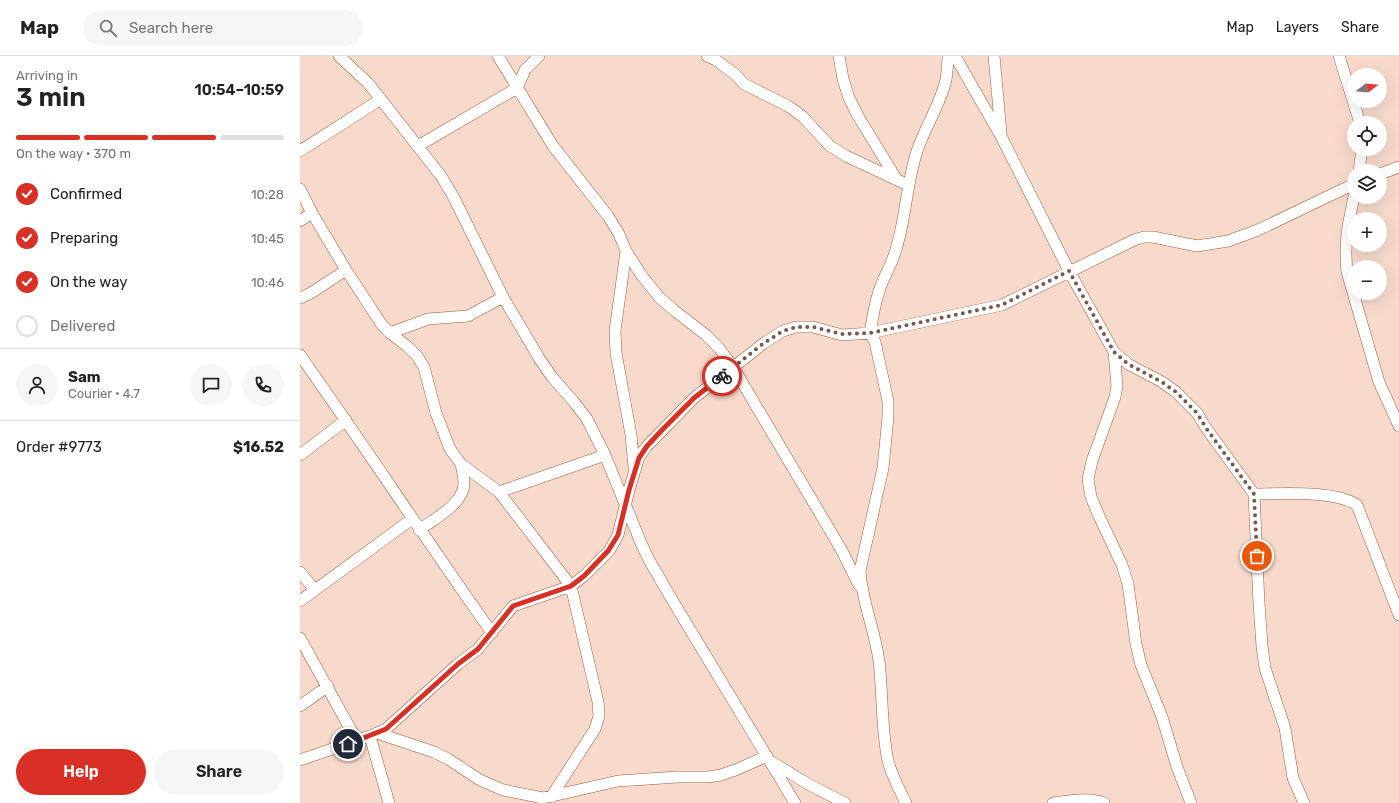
<!DOCTYPE html>
<html lang="en">
<head>
<meta charset="utf-8">
<style>
	:root { --surface:#fff; --page:#f6f6f6; --text:#222; --muted:#767676; --line:#e0e0e0; --accent:#d93025 }
	body { margin:0; font-family:Rubik,sans-serif; background:var(--page); color:var(--text); height:100vh; display:flex; flex-direction:column; font-size:15px; white-space:nowrap }
	* { box-sizing:border-box; margin:0 }
	p { font-size:13px; color:var(--muted) }
	.icon { flex:none; width:22px; height:22px; fill:none; stroke:currentColor; stroke-width:2; stroke-linecap:round; stroke-linejoin:round }
	.map { position:relative; flex:1; overflow:hidden }
	.sheet { display:flex; flex-direction:column; background:var(--surface); width:300px }
	.sheet>* { flex:none }
	.needle { width:26px; rotate:74deg }
	.buttons { position:absolute; left:1047px; top:12px; display:grid; gap:8px }
	.buttons a { display:grid; place-items:center; width:40px; height:40px; border-radius:50%; background:var(--surface); box-shadow:0 4px 16px #0002; font-size:20px }
	.pin { position:absolute; display:grid; place-items:center; width:34px; height:34px; color:#fff; margin:-17px; border:2px solid #fff; border-radius:50%; box-shadow:0 1px 4px #0007 }
	.courier { position:absolute; display:grid; place-items:center; width:40px; height:40px; margin:-20px; border:3px solid #d93025; border-radius:50%; background:#fff; color:#222; box-shadow:0 1px 5px #0007 }
	.headline em { font-style:normal; font-weight:600 }
	.headline div { display:flex; flex-direction:column-reverse }
	.headline { display:flex; align-items:center; justify-content:space-between; height:68px; padding:0 16px }
	h1 { font-size:26px; font-weight:600; line-height:30px }
	.bar { display:grid; grid-template-columns:repeat(4,1fr); gap:6px 4px; align-content:center; height:48px; padding:0 16px }
	.bar i { height:5px; border-radius:3px; background:var(--line) }
	.bar .current { background:var(--accent) }
	.bar p { grid-column:span 4 }
	.line { display:flex; align-items:center; gap:10px; padding:0 16px; border-top:1px solid var(--line) }
	.line div { flex:1 }
	.round { display:grid; place-items:center; flex:none; width:42px; height:42px; border-radius:21px; background:var(--page) }
	ol { padding:0 16px; list-style:none }
	li { display:flex; align-items:center; gap:12px; height:44px }
	li p { margin-inline-start:auto }
	li .icon { padding:4px; border-radius:50%; background:var(--accent); color:#fff; stroke-width:4 }
	li:last-child { color:var(--muted) }
	li i { width:22px; height:22px; border:2px solid var(--line); border-radius:50% }
	.cta { display:flex; gap:8px; margin-top:auto; padding:8px 16px }
	.cta a { flex:1; height:46px; border-radius:24px; background:var(--accent); color:#fff; font-size:16px; font-weight:600; line-height:46px; text-align:center }
	.cta a+a { background:var(--page); color:var(--text) }
	header { display:flex; align-items:center; gap:24px; box-sizing:border-box; height:56px; padding:0 20px; background:var(--surface); border-bottom:1px solid var(--line) }
	header strong { font-size:19px }
	nav { display:flex; gap:22px; margin-inline-start:auto; font-size:14px }
	.search { width:280px; height:36px; background:var(--page); display:flex; align-items:center; gap:10px; box-sizing:border-box; padding:0 14px; border-radius:22px; color:var(--muted); font-size:15px }
	main { display:flex; flex:1; min-height:0 }
	.map>svg:first-child { display:block }
</style>
</head>
<body>
<header>
<strong>Map</strong>
<div class="search"><svg class="icon" aria-label="search" viewBox="0 0 24 24"><circle cx="10" cy="10" r="6"/><path d="M15 15l6 6"/></svg>Search here</div>
<nav><a>Map</a><a>Layers</a><a>Share</a></nav>
</header>
<main>
<section class="sheet">
<div class="headline"><div><h1>3 min</h1><p>Arriving in</p></div><em>10:54–10:59</em></div>
<div class="bar"><i class="current"></i><i class="current"></i><i class="current"></i><i></i><p>On the way · 370 m</p></div>
<ol>
<li><svg class="icon" aria-label="check" viewBox="0 0 24 24"><path d="M5 12l5 5 9-10"/></svg>Confirmed<p>10:28</p></li>
<li><svg class="icon" aria-label="check" viewBox="0 0 24 24"><path d="M5 12l5 5 9-10"/></svg>Preparing<p>10:45</p></li>
<li><svg class="icon" aria-label="check" viewBox="0 0 24 24"><path d="M5 12l5 5 9-10"/></svg>On the way<p>10:46</p></li>
<li><i></i>Delivered</li>
</ol>
<div class="line" style="height:72px"><a class="round"><svg class="icon" aria-label="person" viewBox="0 0 24 24"><circle cx="12" cy="8" r="4"/><path d="M4 21q1-7 8-7t8 7"/></svg></a><div><b>Sam</b><p>Courier · 4.7</p></div><a class="round"><svg class="icon" aria-label="chat" viewBox="0 0 24 24"><path d="M4 5h16v11H9l-5 4z"/></svg></a><a class="round"><svg class="icon" aria-label="phone" viewBox="0 0 24 24"><path d="M5 4h4l2 5-3 2q2 4 5 5l2-3 5 2v4C11 20 4 13 5 4z"/></svg></a></div>
<div class="line" style="height:52px"><div>Order #9773</div><b>$16.52</b></div>
<div class="cta"><a>Help</a><a>Share</a></div>
</section>
<div class="map">
<svg width="1099" height="747" viewBox="0 0 1099 747">
	<rect width="100%" height="100%" fill="#f8dacc"/>
	<g fill="none" stroke-linecap="round" stroke-linejoin="round">
		<g stroke="#9e5d3c" stroke-width="12">
			<path id="street" d="M39,0L68,27L141,120L153,140L203,241L239,302L252,321L274,346L287,363L305,399L341,487L349,504L374,547L495,747
				M198,0L253,90L308,160L319,178L326,195L342,220L360,242L375,255L406,279L419,292L433,311L541,493L559,529
				M407,0L416,4L436,19L444,28L488,50L502,60L530,90L546,100L608,129
				M539,0L543,23L549,42L558,60L597,124
				M648,0C648,8 647,16 646,24C640,49 625,71 617,95C607,126 606,159 597,190C594,203 587,215 582,227C575,243 573,260 570,277L702,249L834,184L844,181H853L897,190L928,185L958,174L1054,128
				M655,0L702,82L769,215L814,296L828,308L862,326L876,336L897,357L906,372L954,438L959,547L962,590L965,612L985,672L993,722L1004,747
				M694,0L701,77
				M1039,0L1060,67
				M118,90L217,32L225,14L239,0
				M0,95L81,43
				M1059,115L1062,93
				M1080,118L1099,111
				M0,133L12,157L46,214L82,269L90,277L107,290L117,300L124,311L136,357L150,393L161,408L199,436
				M1054,141C1048,169 1044,186 1047,216L1079,326L1099,370
				M0,165L12,157
				M326,195L315,275L316,297L331,379L334,411
				M0,242L11,237L46,214
				M90,277L128,263L168,260L203,241
				M814,296L817,330L815,341L792,405L788,423L791,441L799,460L822,509L828,528L836,588L841,609L862,661L877,711L891,747
				M0,299C65,391 127,485 192,577
				M0,399L46,364
				M954,438C981,438 1036,434 1057,449L1099,559
				M119,474C134,463 164,448 164,427C164,420 162,414 161,408
				M0,516L15,534
				M0,545L112,463
				M0,582L57,685
				M0,650L28,630
				M77,677L134,696L148,703L180,724L203,734L243,742L318,725L378,721H408L421,719L438,713L467,700
				M70,680L89,747
				M0,704L70,680L86,673L158,608L178,593L213,550L271,530L284,520L309,495L318,479L329,434L339,401L347,390L394,342L464,287L483,275L496,271H513L542,279L570,277L575,286L588,345V361L583,412L560,515C562,546 575,574 579,605C583,638 581,672 588,705C592,720 599,733 606,747
				M472,706L508,728L545,747
				M251,741L295,673L299,660L298,646L271,530L199,436L305,399
				M753,747C771,745 788,741 804,747"/>
		</g>
		<use href="#street" stroke="#fff" stroke-width="11"/>
	</g>
	<g fill="none" stroke-linecap="round" stroke-linejoin="round">
		<path stroke="#75594c" stroke-width="4" stroke-dasharray="0 7.2" d="M422,320L464,287L483,275L496,271H513L542,278L570,277L702,249L769,215L814,296L828,308L862,326L876,336L897,357L906,372L954,438L957,500"/>
		<path stroke="#d93025" stroke-width="5" d="M48,688L86,673L158,608L178,593L213,550L271,530L284,520L308,495L318,479L329,434L339,402L347,390L362,374L394,342L422,320"/>
	</g>
</svg>
<div class="buttons">
<a><svg class="needle" viewBox="-14 -14 28 28"><path d="M0-13l5 13h-10z" fill="#e53935"/><path d="M0 13l5-13h-10z" fill="#767676"/></svg></a>
<a><svg class="icon" aria-label="locate" viewBox="0 0 24 24"><circle cx="12" cy="12" r="6"/><path d="M12 2v4M12 18v4M2 12h4M18 12h4"/></svg></a>
<a><svg class="icon" aria-label="layers" viewBox="0 0 24 24"><path d="M12 4l9 5-9 5-9-5zM3 14l9 5 9-5"/></svg></a>
<a>+</a>
<a>−</a>
</div>
<div class="pin" style="left:957px;top:500px;background:#ea580c"><svg class="icon" aria-label="bag" viewBox="0 0 24 24"><path d="M5 8h14l-1 12H6zM9 8a3 3 0 0 1 6 0"/></svg></div>
<div class="pin" style="left:48px;top:688px;background:#1f2937"><svg class="icon" aria-label="home" viewBox="0 0 24 24"><path d="M3 11l9-7 9 7M6 9v11h12V9"/></svg></div>
<div class="courier" style="left:422px;top:320px"><svg class="icon" aria-label="bike" viewBox="0 0 24 24"><circle cx="6" cy="16" r="4"/><circle cx="18" cy="16" r="4"/><path d="M6 16l4-8h5l3 8M10 8l3 8H6M13 5h3"/></svg></div>
</div>
</main>
</body>
</html>
